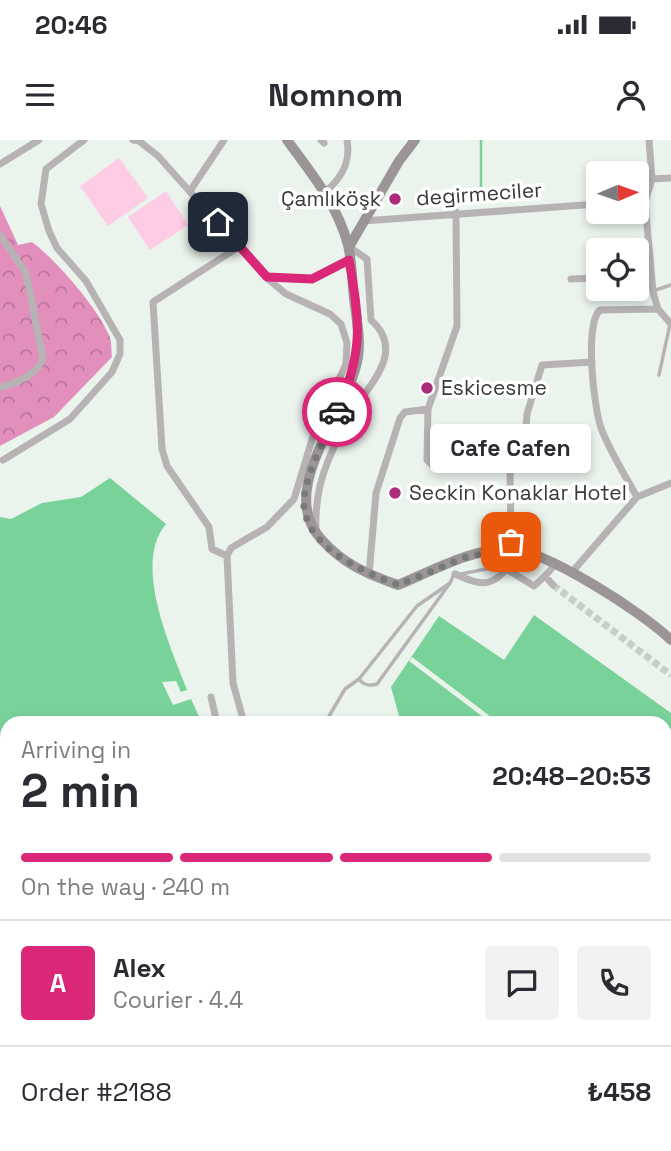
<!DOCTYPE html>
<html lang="en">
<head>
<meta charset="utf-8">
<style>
	:root { --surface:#fff; --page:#f2f2f3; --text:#2b2b33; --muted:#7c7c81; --line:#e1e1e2; --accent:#db2777 }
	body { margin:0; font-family:"Space Grotesk",sans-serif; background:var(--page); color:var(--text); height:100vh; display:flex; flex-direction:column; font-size:26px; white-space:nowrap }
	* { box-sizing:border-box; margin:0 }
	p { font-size:23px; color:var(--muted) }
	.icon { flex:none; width:38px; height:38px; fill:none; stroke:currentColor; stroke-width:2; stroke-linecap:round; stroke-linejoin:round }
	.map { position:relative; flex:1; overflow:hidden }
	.sheet { position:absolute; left:0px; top:576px; width:672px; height:436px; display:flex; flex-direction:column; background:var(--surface); border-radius:21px 21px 0 0; box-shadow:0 4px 10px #0003 }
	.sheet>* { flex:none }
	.needle { width:46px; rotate:88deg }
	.tools { position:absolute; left:586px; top:21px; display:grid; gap:14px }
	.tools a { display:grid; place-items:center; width:63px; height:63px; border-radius:7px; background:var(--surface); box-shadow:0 4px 10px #0003; font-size:35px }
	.pin { position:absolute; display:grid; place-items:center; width:60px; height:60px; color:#fff; margin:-30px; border-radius:14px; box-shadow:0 4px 10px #0006 }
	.courier { position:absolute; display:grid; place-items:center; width:70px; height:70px; margin:-35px; border:5px solid #db2777; border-radius:50%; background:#fff; color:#222; box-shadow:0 2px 9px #0007 }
	.bubble { position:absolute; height:49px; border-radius:7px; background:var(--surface); box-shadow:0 4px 10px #0003; font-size:23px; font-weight:800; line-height:49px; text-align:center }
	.headline em { font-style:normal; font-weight:800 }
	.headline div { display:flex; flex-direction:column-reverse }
	.headline { display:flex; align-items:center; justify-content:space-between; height:119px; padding:0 21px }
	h1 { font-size:46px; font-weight:800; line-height:52px }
	.bar { display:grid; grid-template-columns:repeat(4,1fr); gap:10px 7px; align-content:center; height:84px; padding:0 21px }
	.bar i { height:9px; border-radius:5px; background:var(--line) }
	.bar .current { background:var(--accent) }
	.bar p { grid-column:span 4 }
	.line { display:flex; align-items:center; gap:18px; padding:0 21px; border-top:2px solid var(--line) }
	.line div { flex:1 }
	.round { display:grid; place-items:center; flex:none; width:74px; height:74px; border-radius:7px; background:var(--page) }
	.status { display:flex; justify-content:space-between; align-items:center; height:49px; padding:0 35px; background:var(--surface); direction:ltr }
	.status svg { height:19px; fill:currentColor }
	header { display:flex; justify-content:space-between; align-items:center; height:91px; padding:0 21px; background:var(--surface); font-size:32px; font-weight:800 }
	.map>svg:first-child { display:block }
</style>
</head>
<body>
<div class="status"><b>20:46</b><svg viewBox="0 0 49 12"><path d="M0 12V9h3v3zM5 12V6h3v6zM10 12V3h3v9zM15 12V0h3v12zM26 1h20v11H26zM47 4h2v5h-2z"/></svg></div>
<header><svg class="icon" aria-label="menu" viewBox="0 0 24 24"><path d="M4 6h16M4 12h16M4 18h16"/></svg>Nomnom<svg class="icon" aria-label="person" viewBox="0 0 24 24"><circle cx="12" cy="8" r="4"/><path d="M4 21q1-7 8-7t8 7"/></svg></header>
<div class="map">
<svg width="671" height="1011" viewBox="0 0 671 1011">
	<defs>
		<pattern id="forest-crowns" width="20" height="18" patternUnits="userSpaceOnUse" patternTransform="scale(1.75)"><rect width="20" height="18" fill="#e38fbc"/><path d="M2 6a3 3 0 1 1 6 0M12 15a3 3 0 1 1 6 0" fill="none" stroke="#b9769a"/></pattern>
	</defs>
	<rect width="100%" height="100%" fill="#ebf3ed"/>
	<path fill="#fecce5" d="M119,18L148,58L108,86L80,46Z
		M166,51L188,85L150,110L128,77Z"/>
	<path fill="url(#forest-crowns)" d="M0,66L18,105L32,102C57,121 96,166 109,195C112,201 111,210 112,217L54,277L0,306Z"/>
	<path fill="#7ad29b" d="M110,338L166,384C132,424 171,508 187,550L181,552L176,541L162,542L173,565L191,559L202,583H7V1004H173L172,1011H0V377L11,379L42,363L81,357Z
		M534,475L671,573V1011H212V1004H665V583H401L391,547L439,476L504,520Z"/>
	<path fill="#ebf3ed" d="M412,517L499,583H491L409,521Z"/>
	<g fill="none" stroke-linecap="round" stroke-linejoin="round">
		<path stroke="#7ad29b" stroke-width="2.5" d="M481,63V0"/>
		<path stroke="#1c5c39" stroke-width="2" stroke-dasharray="9 7" stroke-linecap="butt" d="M0,623L7,628
			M0,683L7,684
			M0,690L7,691
			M404,1004L414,1011
			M429,1004L439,1011
			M210,1009L215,1004"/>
		<path stroke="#c7cec9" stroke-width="7" stroke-dasharray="7 3.5" stroke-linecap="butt" d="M553,445L671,535"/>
		<path stroke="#b7b3b5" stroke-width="3.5" d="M653,151L671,145
			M659,235L670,184
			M461,434L496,427L512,411
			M450,443L417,466L359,539C364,546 370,546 377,544L450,443L454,434
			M325,583L345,549L359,539
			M207,1011L208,1004"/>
		<path stroke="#b7b3b5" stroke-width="7" d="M133,0L139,1L158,16L268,139L286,154L330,174L341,184L347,203L346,224L314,293L294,359L267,387L231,408L227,416L233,543L244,583
			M321,0L324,3
			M649,0L652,39L645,62L653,152L658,169L671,184
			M0,24L39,0
			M652,39L671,38
			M190,51L224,0
			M325,52C342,38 351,22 347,0
			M456,72L457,186L428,269L427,320L436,329L510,325
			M363,81L598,64
			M0,95L26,133L43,218C38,234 15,244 0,247
			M637,127L650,122
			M267,137L312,139L349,120
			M571,139L598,138
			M3,320L70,279L112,232L120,214V200L86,141L57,108L49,91L41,64L46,29L84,0
			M510,325L503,319L506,312L525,301L527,274L542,225L592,222
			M510,325L511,408
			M637,357C625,335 610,312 601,288C594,268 584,184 600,170L658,169
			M316,389C315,366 319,343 328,321C334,306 342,291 349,277C366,247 408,213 371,180L367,119L349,107
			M227,416L212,409L209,387L167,326L162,309L153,162L240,106
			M553,427L545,436L553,445
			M573,431L637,357L671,343
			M455,434C476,444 491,449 506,429L534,446L545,436
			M369,435L376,353L400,278L405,272L428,269
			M211,557L217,583"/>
		<path stroke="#9b9598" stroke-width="10" d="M287,0C312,34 337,64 348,105C352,121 352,141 354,158C356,177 361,197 358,217C349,273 275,348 321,399C343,424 367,434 398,445C432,431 472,408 510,409C546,410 645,474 671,500
			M349,107L399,21L415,0"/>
	</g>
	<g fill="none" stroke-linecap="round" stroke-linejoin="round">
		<path stroke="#767b77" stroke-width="7" stroke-dasharray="0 12.6" d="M337,272C325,299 308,328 304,358C300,405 363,432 398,445L466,417L511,408V402"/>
		<path stroke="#db2777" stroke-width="9" d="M218,82L267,137L312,139L349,120C360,183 364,211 337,272"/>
	</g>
	<g fill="#aa2c7b" stroke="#fff" stroke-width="2.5">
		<circle cx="395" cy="59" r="7"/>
		<circle cx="427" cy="248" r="7"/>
		<circle cx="395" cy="353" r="7"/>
	</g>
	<g text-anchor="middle" stroke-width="7" stroke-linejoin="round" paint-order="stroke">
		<g font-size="21" fill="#373a38" stroke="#fff">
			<text transform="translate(479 54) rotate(-4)" y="7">degirmeciler</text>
		</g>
		<g font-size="21" fill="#373a38" stroke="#fff" text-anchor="start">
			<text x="381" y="66" text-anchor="end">Çamlıköşk</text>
			<text x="441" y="255">Eskicesme</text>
			<text x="409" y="360">Seckin Konaklar Hotel</text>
		</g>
	</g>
</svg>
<div class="tools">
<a><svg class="needle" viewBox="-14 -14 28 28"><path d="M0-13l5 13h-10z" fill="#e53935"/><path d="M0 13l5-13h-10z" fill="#7c7c81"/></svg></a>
<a><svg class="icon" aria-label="locate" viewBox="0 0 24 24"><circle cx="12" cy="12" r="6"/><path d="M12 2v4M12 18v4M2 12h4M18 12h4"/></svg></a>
</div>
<div class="pin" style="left:511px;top:402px;background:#ea580c"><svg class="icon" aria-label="bag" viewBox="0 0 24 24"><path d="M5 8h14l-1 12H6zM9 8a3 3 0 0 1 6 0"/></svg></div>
<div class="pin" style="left:218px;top:82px;background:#1f2937"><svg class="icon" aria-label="home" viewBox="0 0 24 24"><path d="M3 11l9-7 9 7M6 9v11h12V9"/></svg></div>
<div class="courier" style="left:337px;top:272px"><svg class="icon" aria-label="car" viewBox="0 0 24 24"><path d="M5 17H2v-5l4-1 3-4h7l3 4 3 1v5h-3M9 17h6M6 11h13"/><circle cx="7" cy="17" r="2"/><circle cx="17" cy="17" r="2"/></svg></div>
<div class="bubble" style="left:430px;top:284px;width:161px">Cafe Cafen</div>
<section class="sheet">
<div class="headline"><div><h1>2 min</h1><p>Arriving in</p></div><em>20:48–20:53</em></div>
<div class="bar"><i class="current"></i><i class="current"></i><i class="current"></i><i></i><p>On the way · 240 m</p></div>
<div class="line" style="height:126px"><b class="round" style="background:var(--accent);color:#fff">A</b><div><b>Alex</b><p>Courier · 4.4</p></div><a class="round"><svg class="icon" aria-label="chat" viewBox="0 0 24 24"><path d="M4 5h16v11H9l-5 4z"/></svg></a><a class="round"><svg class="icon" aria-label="phone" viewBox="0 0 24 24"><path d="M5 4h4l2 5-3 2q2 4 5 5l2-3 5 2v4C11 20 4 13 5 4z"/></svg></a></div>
<div class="line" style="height:91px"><div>Order #2188</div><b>₺458</b></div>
</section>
</div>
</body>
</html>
